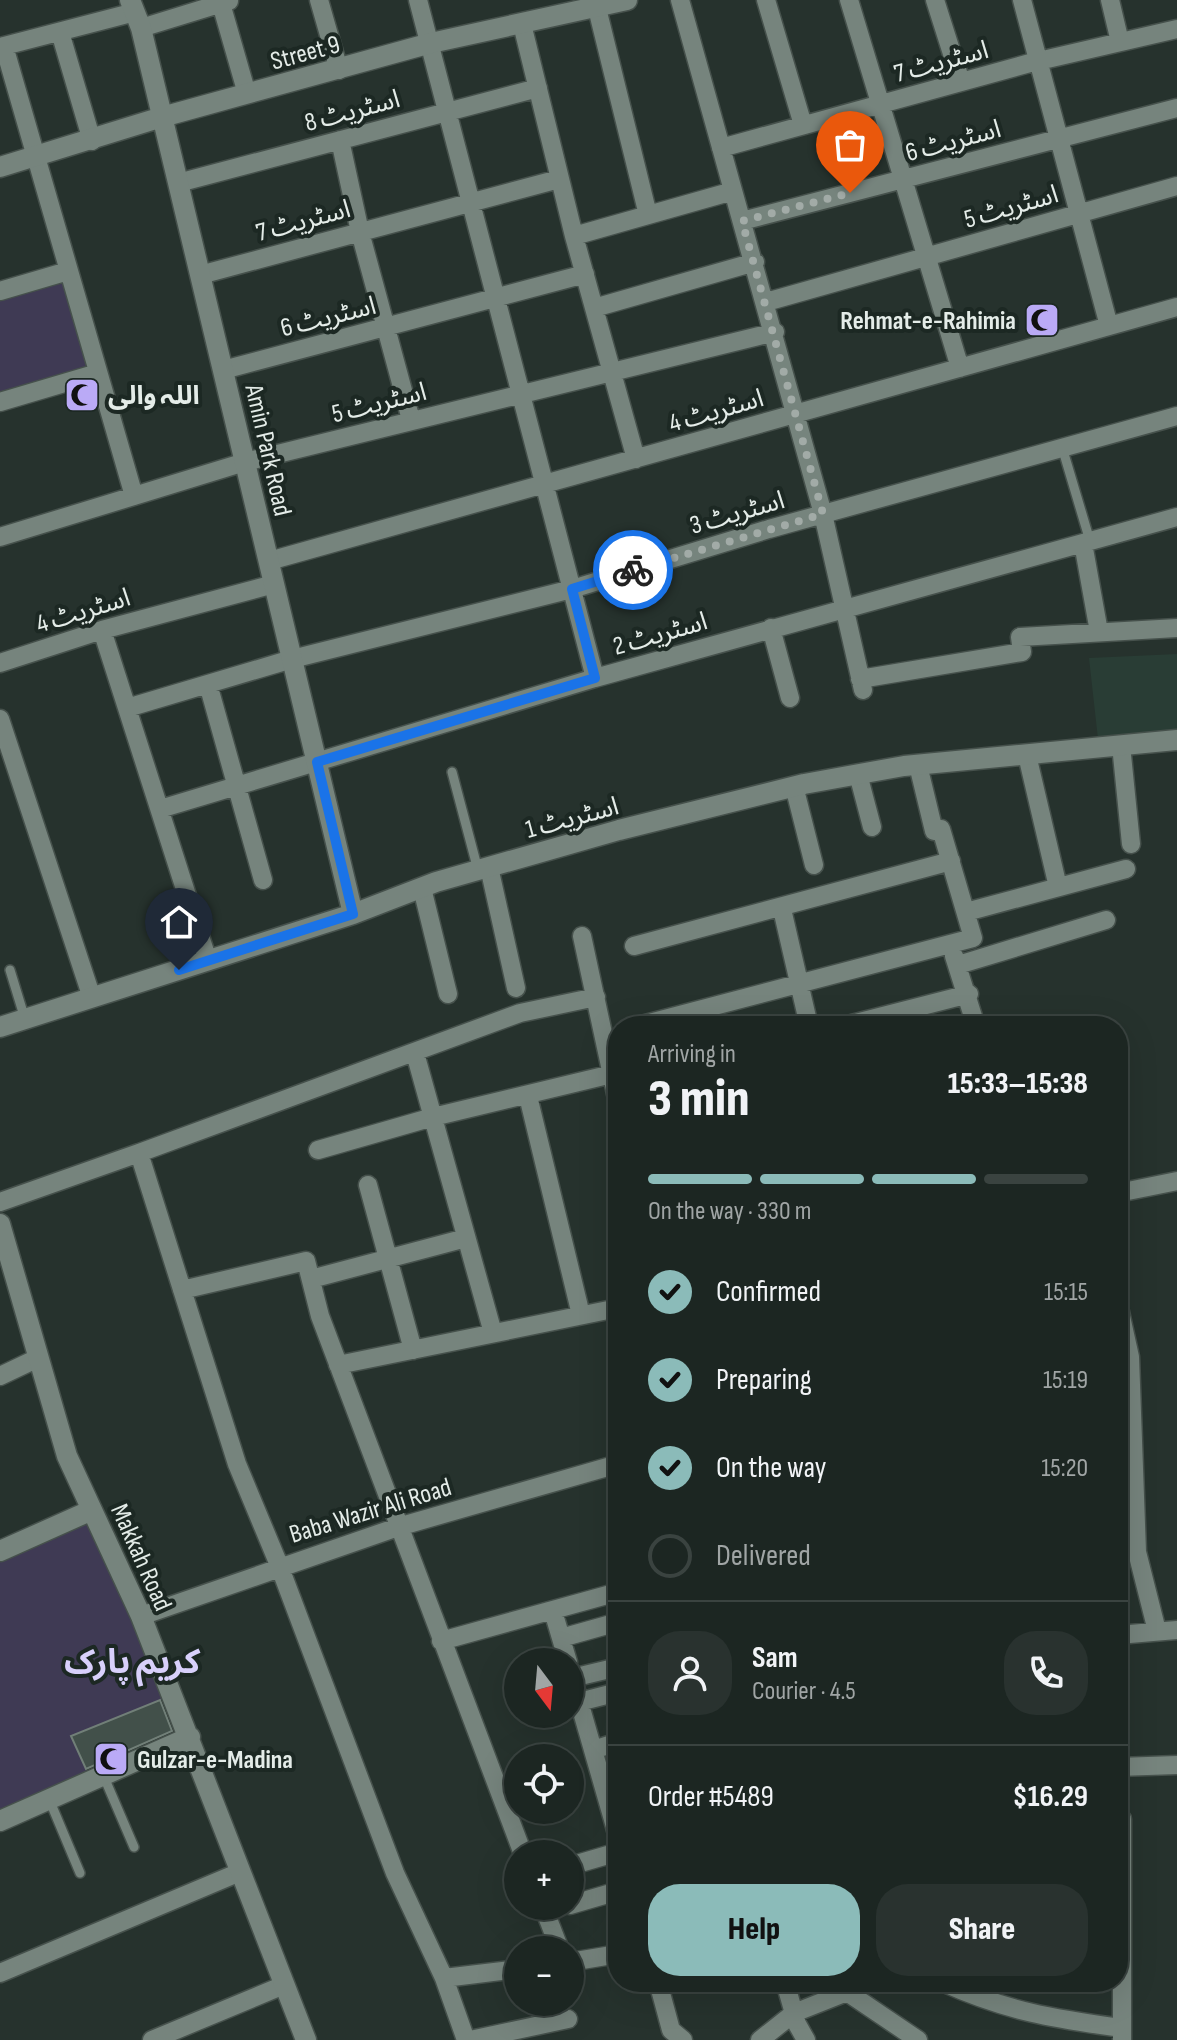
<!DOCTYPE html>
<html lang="en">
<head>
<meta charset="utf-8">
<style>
	:root { --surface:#1c2622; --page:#29322f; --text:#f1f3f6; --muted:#a0a5a5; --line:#3a4340; --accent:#8bbbb9 }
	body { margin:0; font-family:"Sofia Sans Condensed","Noto Sans Arabic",sans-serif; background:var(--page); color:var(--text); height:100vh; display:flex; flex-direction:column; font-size:30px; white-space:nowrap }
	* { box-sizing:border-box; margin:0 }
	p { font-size:26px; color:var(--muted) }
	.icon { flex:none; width:44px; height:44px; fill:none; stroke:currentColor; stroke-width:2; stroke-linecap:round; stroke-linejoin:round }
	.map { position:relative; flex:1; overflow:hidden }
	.panel { position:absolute; left:608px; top:1016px; width:520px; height:976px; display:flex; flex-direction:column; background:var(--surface); border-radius:32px; box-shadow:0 8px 32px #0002,0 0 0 2px var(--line) }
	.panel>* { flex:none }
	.needle { width:52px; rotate:164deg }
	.fabs { position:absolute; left:504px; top:1648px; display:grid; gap:16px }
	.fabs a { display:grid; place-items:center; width:80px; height:80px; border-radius:50%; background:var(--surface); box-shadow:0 8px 32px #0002,0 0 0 2px var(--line); font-size:40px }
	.pin { position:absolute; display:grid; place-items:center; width:68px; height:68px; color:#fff; margin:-82px -34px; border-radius:50% 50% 50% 0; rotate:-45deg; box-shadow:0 0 8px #0007 }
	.pin .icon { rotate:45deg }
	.courier { position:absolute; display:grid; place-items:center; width:80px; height:80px; margin:-40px; border:6px solid #1a73e8; border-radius:50%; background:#fff; color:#222; box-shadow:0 2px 10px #0007 }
	.summary em { font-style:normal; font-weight:800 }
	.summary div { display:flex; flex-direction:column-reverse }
	.summary { display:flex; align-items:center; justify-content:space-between; height:136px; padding:0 40px }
	h1 { font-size:52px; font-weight:800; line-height:60px }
	.bar { display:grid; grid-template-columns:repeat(4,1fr); gap:12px 8px; align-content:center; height:96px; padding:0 40px }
	.bar i { height:10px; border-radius:6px; background:var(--line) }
	.bar .active { background:var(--accent) }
	.bar p { grid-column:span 4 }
	.line { display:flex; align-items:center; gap:20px; padding:0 40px; border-top:2px solid var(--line) }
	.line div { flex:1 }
	.round { display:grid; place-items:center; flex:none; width:84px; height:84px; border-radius:32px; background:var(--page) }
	ol { padding:0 40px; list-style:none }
	li { display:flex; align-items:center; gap:24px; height:88px }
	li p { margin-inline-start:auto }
	li .icon { padding:8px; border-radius:50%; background:var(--accent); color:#111; stroke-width:4 }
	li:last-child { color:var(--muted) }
	li i { width:44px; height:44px; border:4px solid var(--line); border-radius:50% }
	.primary-button { display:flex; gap:16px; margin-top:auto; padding:16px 40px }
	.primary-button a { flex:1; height:92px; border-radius:32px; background:var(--accent); color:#111; font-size:32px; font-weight:800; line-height:92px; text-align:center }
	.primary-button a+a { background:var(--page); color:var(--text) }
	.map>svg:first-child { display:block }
</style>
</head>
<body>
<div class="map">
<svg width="1177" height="2040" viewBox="0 0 1177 2040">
	<rect width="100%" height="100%" fill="#26322d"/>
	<path fill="#293d35" d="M1177,654V740L1099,748L1089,658Z"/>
	<path fill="#3f3a54" d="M68,271L98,373L0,402V291Z
		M92,1510L173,1695L72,1736L91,1781L0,1821V1551Z"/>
	<path fill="#42504a" stroke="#717f78" stroke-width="2" d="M160,1700L172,1731L86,1769L71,1736Z"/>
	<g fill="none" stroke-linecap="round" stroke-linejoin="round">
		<g stroke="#46514c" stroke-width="12">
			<path id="service" d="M1062,447L1090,541
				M452,772L478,870
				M10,970L25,1019
				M104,1777L134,1847
				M49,1799L80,1873"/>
		</g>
		<g stroke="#46514c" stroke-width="21">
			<path id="minor" d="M220,0L247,94
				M319,0L339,70
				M418,0L595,678
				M595,0L648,215
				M680,0L823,514L863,690
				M766,0L803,125
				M849,0L960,368
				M935,0L961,82
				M1022,0L1109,326
				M1110,0L1120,42
				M522,24L574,236L733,191
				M141,28L229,1
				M60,32L92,141
				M4,46L134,496
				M0,47L135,12
				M340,140L360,232L411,420
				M721,148L1030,63L1177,29
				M178,183L538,88
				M742,221L1177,108
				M574,236L636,459
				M200,275L559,179
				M0,291L68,271
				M766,302L1177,186
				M594,308L755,262
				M223,370L585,274
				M0,402L98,373
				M0,537L245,462L775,332
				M1083,543L1099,632
				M269,561L1177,307
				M771,628L790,698
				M102,630L208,961
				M0,663L102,630L274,584
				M860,679L1022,652L1020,637L1177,628
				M208,684L263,880
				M127,708L292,659L572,589L769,529L1177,416
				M0,719L92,998
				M1121,745L1131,844
				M1027,755L1058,887
				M858,774L872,827
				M794,786L814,865
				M160,809L595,678L1177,517
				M489,867L516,988
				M422,888L448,994
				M782,909L809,1026
				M966,912L1126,869
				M582,936L618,1103
				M634,946L951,861
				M954,956L976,1026
				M958,965L1106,920
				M638,1026L973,938L941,829L934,831L918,765
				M844,1026L969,994
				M415,1053L493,1333
				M528,1096L581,1315
				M318,1150L433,1117L612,1074
				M139,1153L520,1013L596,997
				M368,1185L413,1350
				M1118,1193L1177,1181
				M0,1202L139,1153L237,1464L279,1565L395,1873L444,1978L466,2040
				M311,1279L466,1238
				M182,1290L306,1261L320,1316L523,1854
				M1118,1303L1130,1357L1137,1552L1157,1631
				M338,1365L618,1308
				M0,1376L38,1358
				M553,1611L568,1662
				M141,1616L398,1527L618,1464
				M1118,1635L1177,1630
				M561,1638L618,1622
				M441,1641L618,1592
				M570,1670L618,1837
				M572,1678L618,1667
				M579,1702L618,1692
				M593,1750L618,1742
				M1118,1767L1177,1765
				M1122,1819V2040
				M570,1866L618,1852
				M570,1905L618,1891
				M543,1906L560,1950
				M570,1962L618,1954
				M0,1973L240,1872
				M444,1978L518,1969
				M658,1982L671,2030L683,2040
				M785,1982L797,2024L806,2040
				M942,1982C1006,2011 1054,2019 1122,2028
				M152,2040L284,1985
				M470,2040L568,2019
				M760,2040L794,2013L847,1992L918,2040"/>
		</g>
		<g stroke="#46514c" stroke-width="23">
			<path id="tertiary" d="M130,0L141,28L353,914
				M0,167L162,117L431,43L627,0
				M0,1027L353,914L436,882L619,830L804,784L904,766L1177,740
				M0,1224L67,1456L141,1616L306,2040
				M0,1551L92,1510
				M0,1821L190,1737"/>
		</g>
		<use href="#service" stroke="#76847d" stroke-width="9"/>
		<use href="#minor" stroke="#76847d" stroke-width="18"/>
		<use href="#tertiary" stroke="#76847d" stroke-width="20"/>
	</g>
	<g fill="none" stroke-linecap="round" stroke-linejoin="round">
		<path stroke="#a2aba7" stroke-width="8" stroke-dasharray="0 14.4" d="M633,570L823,514L742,221L850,193"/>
		<path stroke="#1a73e8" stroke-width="10" d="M179,970L353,914L317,762L595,678L572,589L633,570"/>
	</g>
	<defs>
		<g id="mosque-square" transform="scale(1.8)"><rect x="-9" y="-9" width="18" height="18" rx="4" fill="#baaaf6" stroke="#1c2823"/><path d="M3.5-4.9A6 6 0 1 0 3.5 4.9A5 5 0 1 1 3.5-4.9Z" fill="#111"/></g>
	</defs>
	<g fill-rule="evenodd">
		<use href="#mosque-square" x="1042" y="320"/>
		<use href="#mosque-square" x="82" y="395"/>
		<use href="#mosque-square" x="111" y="1759"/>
	</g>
	<g text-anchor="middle" stroke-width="8" stroke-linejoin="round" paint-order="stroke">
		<g font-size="26" fill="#e4ece8" stroke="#1c2823">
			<text transform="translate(305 52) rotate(-15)" y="9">Street 9</text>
			<text transform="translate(941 61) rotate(-15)" y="9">اسٹریٹ 7</text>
			<text transform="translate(352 110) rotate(-15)" y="9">اسٹریٹ 8</text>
			<text transform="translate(953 140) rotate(-15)" y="9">اسٹریٹ 6</text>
			<text transform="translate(1011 206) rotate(-16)" y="9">اسٹریٹ 5</text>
			<text transform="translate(303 220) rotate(-15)" y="9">اسٹریٹ 7</text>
			<text transform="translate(328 316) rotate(-14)" y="9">اسٹریٹ 6</text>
			<text transform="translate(379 402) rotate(-14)" y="9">اسٹریٹ 5</text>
			<text transform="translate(716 410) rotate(-16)" y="9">اسٹریٹ 4</text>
			<text transform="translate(269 450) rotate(77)" y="9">Amin Park Road</text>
			<text transform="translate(737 512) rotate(-16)" y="9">اسٹریٹ 3</text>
			<text transform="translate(83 610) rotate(-17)" y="9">اسٹریٹ 4</text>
			<text transform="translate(660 633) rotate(-16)" y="9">اسٹریٹ 2</text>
			<text transform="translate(572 817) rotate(-15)" y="9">اسٹریٹ 1</text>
			<text transform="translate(370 1510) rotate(-17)" y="9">Baba Wazir Ali Road</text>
			<text transform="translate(142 1557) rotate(66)" y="9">Makkah Road</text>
		</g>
		<g font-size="26" font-weight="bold" fill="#e4ece8" stroke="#1c2823" text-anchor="start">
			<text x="1016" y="329" text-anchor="end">Rehmat-e-Rahimia</text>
			<text x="108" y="404">اللہ والی</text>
			<text x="137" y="1768">Gulzar-e-Madina</text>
		</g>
		<g font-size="34" font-weight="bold" fill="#d8d0fb" stroke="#1c2823">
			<text x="132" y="1673">کریم پارک</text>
		</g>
	</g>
</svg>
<div class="fabs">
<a><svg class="needle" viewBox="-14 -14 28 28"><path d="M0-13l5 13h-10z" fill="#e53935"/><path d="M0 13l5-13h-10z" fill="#a0a5a5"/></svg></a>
<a><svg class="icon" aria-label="locate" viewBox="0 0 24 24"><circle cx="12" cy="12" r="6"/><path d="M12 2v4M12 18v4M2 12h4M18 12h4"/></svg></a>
<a>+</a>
<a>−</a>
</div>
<div class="pin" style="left:850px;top:193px;background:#ea580c"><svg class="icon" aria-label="bag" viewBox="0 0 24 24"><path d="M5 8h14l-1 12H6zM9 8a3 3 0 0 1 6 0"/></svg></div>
<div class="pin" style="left:179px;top:970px;background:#1f2937"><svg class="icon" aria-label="home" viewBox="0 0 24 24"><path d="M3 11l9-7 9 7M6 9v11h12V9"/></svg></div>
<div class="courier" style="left:633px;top:570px"><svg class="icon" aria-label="bike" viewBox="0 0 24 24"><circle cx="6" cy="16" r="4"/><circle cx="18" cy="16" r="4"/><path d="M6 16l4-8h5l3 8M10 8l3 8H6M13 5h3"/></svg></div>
<section class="panel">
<div class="summary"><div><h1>3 min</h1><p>Arriving in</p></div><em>15:33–15:38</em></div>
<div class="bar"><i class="active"></i><i class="active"></i><i class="active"></i><i></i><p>On the way · 330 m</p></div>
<ol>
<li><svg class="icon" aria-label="check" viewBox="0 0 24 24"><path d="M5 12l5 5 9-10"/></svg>Confirmed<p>15:15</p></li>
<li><svg class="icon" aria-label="check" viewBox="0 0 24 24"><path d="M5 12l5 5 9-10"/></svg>Preparing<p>15:19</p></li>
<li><svg class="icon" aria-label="check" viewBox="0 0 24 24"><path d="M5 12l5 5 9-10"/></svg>On the way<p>15:20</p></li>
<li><i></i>Delivered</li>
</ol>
<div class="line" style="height:144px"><a class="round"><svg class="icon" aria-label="person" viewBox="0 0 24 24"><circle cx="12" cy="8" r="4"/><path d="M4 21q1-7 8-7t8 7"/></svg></a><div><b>Sam</b><p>Courier · 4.5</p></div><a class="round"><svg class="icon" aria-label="phone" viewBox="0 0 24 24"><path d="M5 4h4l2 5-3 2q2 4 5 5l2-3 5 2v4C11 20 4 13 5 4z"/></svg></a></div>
<div class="line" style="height:104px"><div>Order #5489</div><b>$16.29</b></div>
<div class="primary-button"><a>Help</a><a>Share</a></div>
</section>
</div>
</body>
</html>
